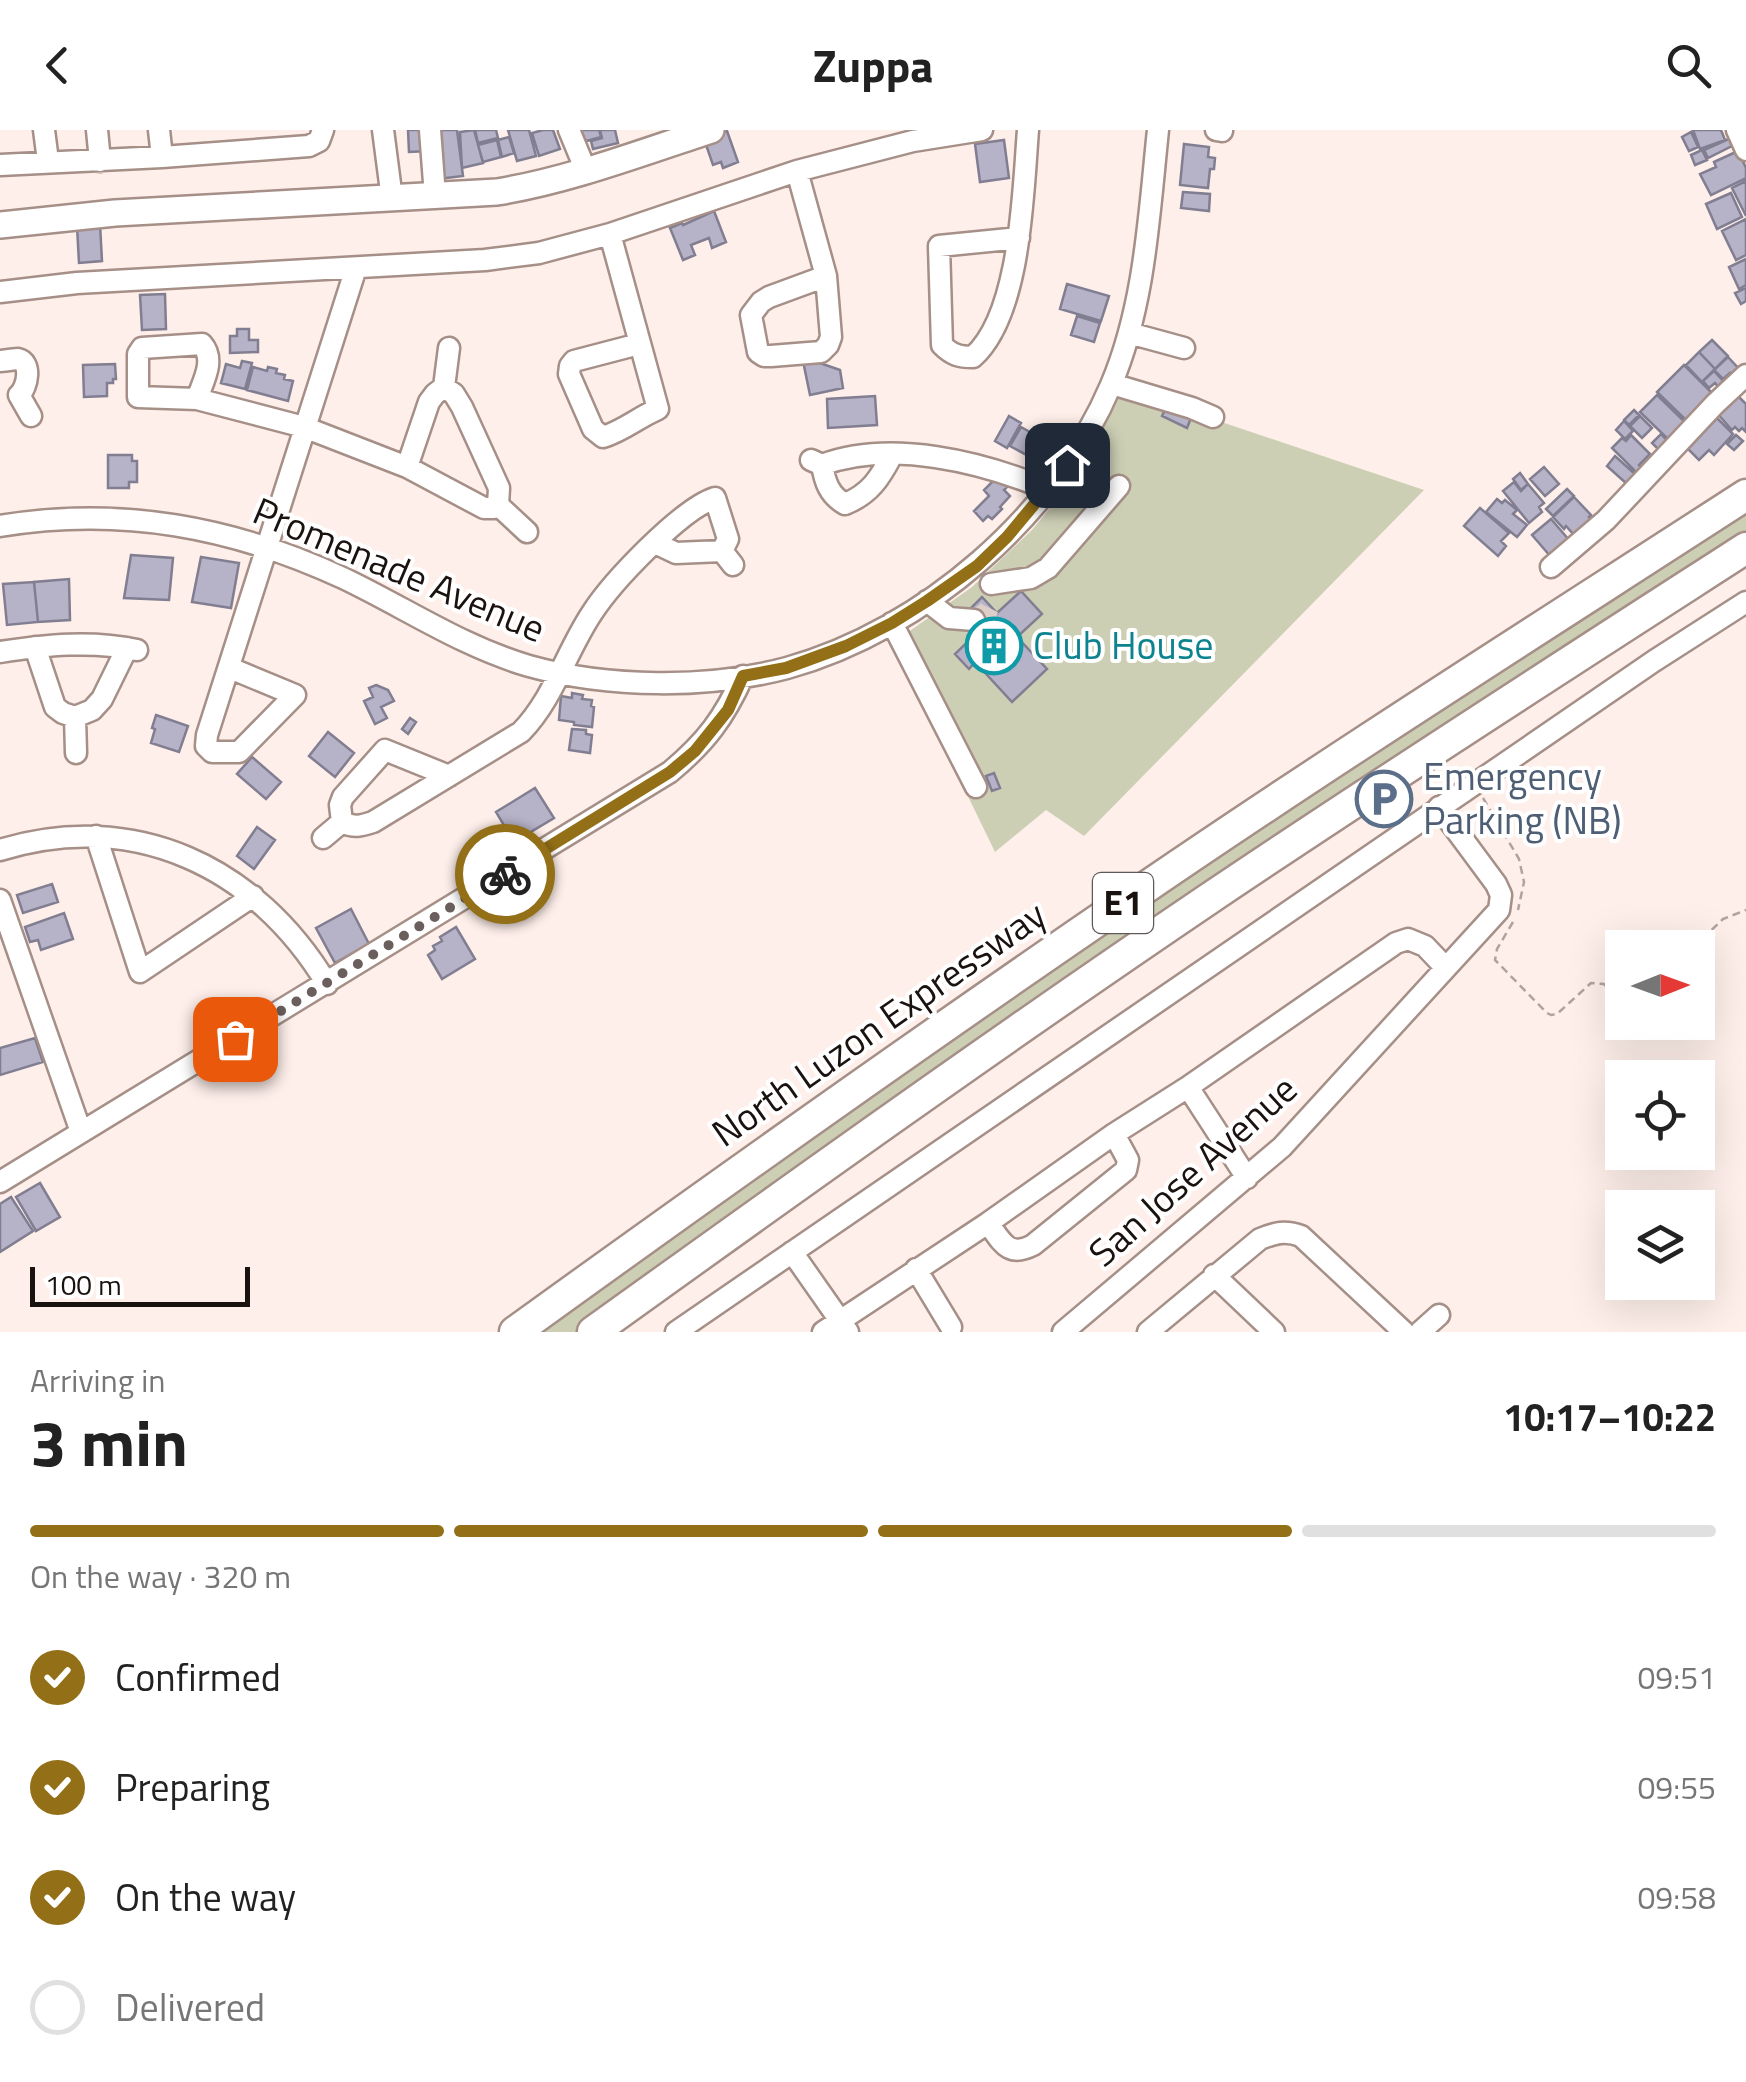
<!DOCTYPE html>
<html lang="en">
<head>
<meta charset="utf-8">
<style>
	:root { --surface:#fff; --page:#f6f6f6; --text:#222; --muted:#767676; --line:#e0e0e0; --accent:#936f17 }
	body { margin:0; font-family:"Titillium Web",sans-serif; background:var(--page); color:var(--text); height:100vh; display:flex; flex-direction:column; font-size:38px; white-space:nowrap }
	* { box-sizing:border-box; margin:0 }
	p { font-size:32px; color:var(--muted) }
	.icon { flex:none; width:55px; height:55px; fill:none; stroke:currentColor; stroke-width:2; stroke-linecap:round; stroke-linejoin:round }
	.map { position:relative; height:1202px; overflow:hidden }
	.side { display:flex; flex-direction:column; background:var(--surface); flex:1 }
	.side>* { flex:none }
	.needle { width:65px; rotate:89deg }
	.buttons { position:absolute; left:1605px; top:800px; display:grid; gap:20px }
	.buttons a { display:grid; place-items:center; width:110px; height:110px; border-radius:0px; background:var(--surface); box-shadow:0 10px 40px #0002; font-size:50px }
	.scale { position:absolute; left:30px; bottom:25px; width:220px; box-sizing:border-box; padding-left:10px; border:5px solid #1a120f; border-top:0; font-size:28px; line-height:35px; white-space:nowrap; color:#1a120f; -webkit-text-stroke:8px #fff; paint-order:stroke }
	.pin { position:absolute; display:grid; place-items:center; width:85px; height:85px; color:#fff; margin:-42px; border-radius:20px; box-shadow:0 5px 15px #0006 }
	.courier { position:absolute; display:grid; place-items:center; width:100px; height:100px; margin:-50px; border:8px solid #936f17; border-radius:50%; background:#fff; color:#222; box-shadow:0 2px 12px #0007 }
	.head em { font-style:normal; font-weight:700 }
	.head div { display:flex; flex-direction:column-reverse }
	.head { display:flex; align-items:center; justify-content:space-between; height:170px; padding:0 30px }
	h1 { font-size:65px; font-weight:700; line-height:75px }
	.bar { display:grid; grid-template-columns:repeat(4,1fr); gap:15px 10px; align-content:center; height:120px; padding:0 30px }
	.bar i { height:12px; border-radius:8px; background:var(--line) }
	.bar .active { background:var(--accent) }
	.bar p { grid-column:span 4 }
	ol { padding:0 30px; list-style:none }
	li { display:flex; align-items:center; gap:30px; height:110px }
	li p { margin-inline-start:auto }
	li .icon { padding:10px; border-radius:50%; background:var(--accent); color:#fff; stroke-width:4 }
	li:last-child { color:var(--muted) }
	li i { width:55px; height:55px; border:5px solid var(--line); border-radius:50% }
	header { display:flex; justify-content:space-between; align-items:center; height:130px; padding:0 30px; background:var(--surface); font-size:45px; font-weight:700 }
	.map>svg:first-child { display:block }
</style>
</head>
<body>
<header><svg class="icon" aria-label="back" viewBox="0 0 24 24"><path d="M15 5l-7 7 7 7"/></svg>Zuppa<svg class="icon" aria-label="search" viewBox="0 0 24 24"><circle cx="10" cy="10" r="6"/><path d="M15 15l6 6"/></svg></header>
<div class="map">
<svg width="1746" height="1202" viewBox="0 0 1746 1202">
	<rect width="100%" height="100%" fill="#feefea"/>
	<path fill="#cdcfb5" d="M1121,261L1171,275L1424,360L1084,706L1046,680L995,722L913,553L897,510L972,457L1032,400L1069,355Z
		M1746,371V407L744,1081L576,1202H526L916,925Z"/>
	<path fill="#b6b2c7" stroke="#817e91" stroke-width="2.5" d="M408,0H427L428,21L409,22Z
		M435,0H457L463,46L438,49Z
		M474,0L483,33L462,38L460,2Z
		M475,0H496L498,8L478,13Z
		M508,0H529L536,26L517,31Z
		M543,0H553L560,19L539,26L532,3Z
		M576,0H599L601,7L579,13Z
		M600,0H615L618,13L593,19L591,11L602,8Z
		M1693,0H1721L1725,10L1700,19Z
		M727,1L738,32L723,38L721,32L713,35L704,9Z
		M1691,2L1698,17L1689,21L1682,7Z
		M509,7L514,23L502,27L498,10Z
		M1733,7L1736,14L1708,28L1704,20Z
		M497,10L501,27L483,32L478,15Z
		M1004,10L1009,48L980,52L975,14Z
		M1184,14L1209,17L1208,27L1215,28L1214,39H1210L1208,58L1180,55Z
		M1702,20L1707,30L1695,35L1691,25Z
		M1738,21L1746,38V48L1711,65L1700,44L1716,37L1714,32Z
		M1746,51V86L1732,58Z
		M1183,62L1210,64L1209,81L1181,78Z
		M1731,63L1742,87L1717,99L1706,74Z
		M714,81L726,112L712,118L709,108L691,115L695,125L683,130L670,98L682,93L683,95Z
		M1746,89V125L1736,130L1722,101Z
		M100,94L102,131L79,133L77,96Z
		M1746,129V155L1739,159L1729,137Z
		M1067,154L1109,166L1101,191L1060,179Z
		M1746,158V171L1741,174L1735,163Z
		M165,164L166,199L142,200L140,165Z
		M1077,186L1100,193L1094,212L1071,205Z
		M237,199H249V210H258V222L230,223V206H237Z
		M1712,210L1728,226L1715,239L1699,222Z
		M1699,222L1715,239L1702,252L1686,235Z
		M1728,227L1741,241L1735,248L1730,243L1723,249L1714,240Z
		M242,231L252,233L245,259L221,253L226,234L240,238Z
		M803,231L817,232L840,240L843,258L810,265Z
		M115,234L116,249H113V253H107V266L84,267L83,235Z
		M1684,235L1715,266L1689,293L1657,262Z
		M253,237L267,241L268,237L277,239L276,243L285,245L284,249L293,251L288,271L247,260Z
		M1714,241L1725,253L1720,259L1715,253L1709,258L1703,251Z
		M1735,263L1746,274V302L1742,298L1739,301L1735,297L1732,300L1716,282Z
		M1657,265L1688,295L1671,312L1640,282Z
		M875,266L877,295L828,298L827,269Z
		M1167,276L1191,288L1187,298L1162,286Z
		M1634,280L1639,285L1629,295L1624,290Z
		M1009,286L1021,293L1007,318L995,311Z
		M1640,286L1652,298L1642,308L1630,296Z
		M1717,288L1733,304L1714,325L1709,320L1699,330L1688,319Z
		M1624,291L1633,301L1625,309L1616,300Z
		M1021,297L1044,310L1034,329L1010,316Z
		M1661,304L1670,314L1662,323L1652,313Z
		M1631,305L1650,324L1639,335L1644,340L1639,345L1612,318L1622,308L1626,311Z
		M1736,305L1743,311L1734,320L1727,314Z
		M108,325H132V331H137V352H129V358H108Z
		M1615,326L1636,345L1628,355L1607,336Z
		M1544,337L1559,354L1545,366L1530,349Z
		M1520,343L1528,354L1521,360L1513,349Z
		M997,347L1007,357L1004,360L1010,366L1000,377L1002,379L992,389L988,386L983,391L974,381L989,366L984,360Z
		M1514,352L1521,361L1528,354L1544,373L1539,377L1542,382L1529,393L1503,361Z
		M1567,359L1574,366L1553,386L1546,379Z
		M1574,367L1591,385L1589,387L1596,395L1575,406L1566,396L1564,399L1553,387Z
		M1497,369L1502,373L1505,370L1517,380L1513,384L1527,395L1517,407L1486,382Z
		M1480,378L1509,403L1501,411L1506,416L1498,426L1464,396Z
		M1551,389L1570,411L1551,427L1532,405Z
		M131,425L173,428L169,470L124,468Z
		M201,427L239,433L231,478L192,472Z
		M69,449L70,490L38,492L34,452Z
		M34,452L38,492L7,495L3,454Z
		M1021,461L1042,484L1017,507L1047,539L1012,572L975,532L969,539L955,524L984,496L969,480L982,467L997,483Z
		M376,555L388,560L394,571L381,577L387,588L375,594L364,571L373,567L369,558Z
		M572,563L583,565L582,569L592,570L591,576L594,577L592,597L574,595V592L559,590L561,566L572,568Z
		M156,585L188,596L179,622L151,613L155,599L152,598Z
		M410,588L416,592L408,604L402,599Z
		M572,599L586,600V604L592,605L590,623L569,620Z
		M328,602L354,623L335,647L309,626Z
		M252,627L281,652L266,669L237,644Z
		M994,643L1000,658L992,661L986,646Z
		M535,658L554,688L514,712L496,682Z
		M257,697L275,710L254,739L237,726Z
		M52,754L58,772L23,783L17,765Z
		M351,779L369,814L335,833L316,798Z
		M64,783L73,809L41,820L38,810L30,812L25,797Z
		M456,797L475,829L442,849L428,825L435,820L433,816L442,811L440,807Z
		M35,908L43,932L0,945V918Z
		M40,1053L60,1087L36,1101L16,1067Z
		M11,1067L33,1101L0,1122V1074Z"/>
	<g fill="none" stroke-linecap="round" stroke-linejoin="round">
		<path stroke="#dccec9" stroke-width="20" stroke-dasharray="20 10" stroke-linecap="butt" d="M974,490L987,482L992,472"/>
		<g stroke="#a58f87" stroke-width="25">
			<path id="minor" d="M44,0L48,31
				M97,0L100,31
				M159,0L162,27
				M383,0L392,69
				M430,0L435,66
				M569,0L586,41
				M1216,0L1222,1
				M1737,0L1746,20
				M0,35L162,27L309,16L319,11L323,0
				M797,41L826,146L831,207L828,215L821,222L771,226H764L758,222L751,185L761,172L769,167L826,146
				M610,104L658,279C639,287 623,301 603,307L593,299L569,244L570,236L574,231L639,214
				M1019,108L939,116L942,215C952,225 959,227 973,227C1021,184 1023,62 1028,0
				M0,162L77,153L485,130L539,123L610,104L797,41L913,11L982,0
				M1129,203L1184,218
				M0,231C1,231 17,229 18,229C32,232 28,257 19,265
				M1112,254L1192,278L1213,287
				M444,257L454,264L462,277L499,358L498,375
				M19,265L31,286
				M197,269C203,251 216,230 202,214L142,218L138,224V267L197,269L304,297L407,337L484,378H494L498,375
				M811,330L822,335C891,309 982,332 1047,359
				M822,335C825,352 829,365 845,374
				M407,337L429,272L435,264L444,257L449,218
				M845,374C870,364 880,348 892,325
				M498,375L527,402
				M0,396C121,376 233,397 343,448C406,478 461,516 529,536C608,558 708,559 787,538C924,500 1056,385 1111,255C1145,175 1149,85 1158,0
				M655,413L676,423L722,421
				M1551,437L1606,390L1715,274L1746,245
				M991,454L1031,448L1048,438L1119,356
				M927,471L949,488L974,490
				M892,493L976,657
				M35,517L55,577L63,583L75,587L92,580L102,569L127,518
				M0,522C46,515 91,510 137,520
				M230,538L295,565L239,622H212L206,616L207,605L356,138
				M75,587L76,623
				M342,692C354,698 361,696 373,692L521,602C554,568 566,522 592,483C612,452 681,379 715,368L728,409L722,421L733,435
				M342,692L340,675L343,667L385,620L449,646
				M96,706L140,842L253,766
				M323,708L342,692
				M0,720C134,679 256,736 327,854
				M0,770L81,1002
				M1188,957L1247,1048
				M0,1052L670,642C706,612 724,588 743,546
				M988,1093C1002,1112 1008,1128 1033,1115L1126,1040L1128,1030L1114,1004
				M792,1122L848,1202
				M916,1139L951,1197
				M1214,1145L1274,1202
				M676,1202L1654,531L1746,472
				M823,1202L988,1093L1114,1004L1188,957L1396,813L1408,809L1425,816L1445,837
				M1063,1202L1282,1017L1499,780L1501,765L1496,754L1439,677
				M1148,1202L1260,1109C1275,1103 1285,1100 1301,1106L1404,1202
				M1420,1202L1439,1185"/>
		</g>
		<g stroke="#a58f87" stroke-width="30">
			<path id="major" d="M0,95L115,83L497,62C570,50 640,23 711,0"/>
		</g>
		<g stroke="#a58f87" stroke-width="35">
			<path id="highway" d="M515,1202C717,1056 920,912 1126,771C1330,631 1539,499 1746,365
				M593,1202C796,1056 1000,910 1207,770C1385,650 1566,534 1746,418"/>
		</g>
		<path stroke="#b0a39f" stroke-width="2.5" stroke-dasharray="8 5" stroke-linecap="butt" d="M1483,668L1519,729L1524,752L1518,780
			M1513,792L1497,819L1495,830L1547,883L1551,885L1557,884L1591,853L1604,854L1622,872
			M1693,818L1723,789L1746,780"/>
		<use href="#minor" stroke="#fff" stroke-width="20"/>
		<use href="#major" stroke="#fff" stroke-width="25"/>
		<use href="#highway" stroke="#fff" stroke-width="30"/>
	</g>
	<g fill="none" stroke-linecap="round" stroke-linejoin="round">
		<path stroke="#6a5f5c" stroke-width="10" stroke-dasharray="0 18" d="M235,909L505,744"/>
		<path stroke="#936f17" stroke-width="12" d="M505,744L670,642L695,621L728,580L743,546L786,538L846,516L892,493L927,471L977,436L1007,407L1067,335"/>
	</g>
	<defs>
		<g id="building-ring" transform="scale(2.875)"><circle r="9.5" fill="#fff" stroke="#0f9aa8" stroke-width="1.5"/><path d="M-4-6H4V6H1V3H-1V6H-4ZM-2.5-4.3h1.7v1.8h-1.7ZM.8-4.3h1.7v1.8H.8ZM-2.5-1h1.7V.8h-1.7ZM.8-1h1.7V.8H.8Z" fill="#0f9aa8"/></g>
		<g id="parking-ring" transform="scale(2.875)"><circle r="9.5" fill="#fff" stroke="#5c6f8a" stroke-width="1.5"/><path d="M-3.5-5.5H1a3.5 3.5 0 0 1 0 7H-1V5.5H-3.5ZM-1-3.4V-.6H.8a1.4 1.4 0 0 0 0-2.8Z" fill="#5c6f8a"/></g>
	</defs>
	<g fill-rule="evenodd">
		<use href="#building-ring" x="994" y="516"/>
		<use href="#parking-ring" x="1384" y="669"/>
	</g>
	<g text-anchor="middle" stroke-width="8" stroke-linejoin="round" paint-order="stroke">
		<rect fill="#fff" stroke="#5f5957" stroke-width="2.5" x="1093" y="743" width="60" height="60" rx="8"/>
		<g font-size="35" font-weight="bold" fill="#1a120f">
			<text x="1123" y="785">E1</text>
		</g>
		<g font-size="38" fill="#1a120f" stroke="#fff">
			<text transform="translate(399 440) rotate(23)" y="13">Promenade Avenue</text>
			<text transform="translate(879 894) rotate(-35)" y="13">North Luzon Expressway</text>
			<text transform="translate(1193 1041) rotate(-42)" y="13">San Jose Avenue</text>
		</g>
		<g font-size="38" fill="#0d838f" stroke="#fff" text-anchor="start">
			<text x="1033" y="529">Club House</text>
		</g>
		<g font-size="38" fill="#4e5e75" stroke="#fff" text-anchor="start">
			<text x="1423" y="660">Emergency<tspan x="1423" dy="44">Parking (NB)</tspan></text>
		</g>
	</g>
</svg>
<div class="buttons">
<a><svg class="needle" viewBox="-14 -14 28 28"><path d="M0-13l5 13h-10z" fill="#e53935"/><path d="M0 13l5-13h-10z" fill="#767676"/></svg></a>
<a><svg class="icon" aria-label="locate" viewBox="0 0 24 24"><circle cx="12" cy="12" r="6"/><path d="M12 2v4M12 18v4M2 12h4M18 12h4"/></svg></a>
<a><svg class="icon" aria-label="layers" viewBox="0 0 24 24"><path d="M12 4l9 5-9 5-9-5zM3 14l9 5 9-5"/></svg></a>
</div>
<div class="scale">100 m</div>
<div class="pin" style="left:235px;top:909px;background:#ea580c"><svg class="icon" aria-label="bag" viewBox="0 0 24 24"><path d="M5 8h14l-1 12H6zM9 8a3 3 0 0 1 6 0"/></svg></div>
<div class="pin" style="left:1067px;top:335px;background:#1f2937"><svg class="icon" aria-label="home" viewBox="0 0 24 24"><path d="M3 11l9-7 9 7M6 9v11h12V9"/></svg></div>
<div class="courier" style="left:505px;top:744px"><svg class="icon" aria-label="bike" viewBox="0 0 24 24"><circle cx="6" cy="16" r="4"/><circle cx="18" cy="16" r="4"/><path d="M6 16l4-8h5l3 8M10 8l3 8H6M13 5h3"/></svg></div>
</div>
<section class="side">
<div class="head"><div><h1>3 min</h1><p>Arriving in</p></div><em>10:17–10:22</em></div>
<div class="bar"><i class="active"></i><i class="active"></i><i class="active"></i><i></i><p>On the way · 320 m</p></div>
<ol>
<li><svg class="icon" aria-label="check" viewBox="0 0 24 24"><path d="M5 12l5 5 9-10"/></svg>Confirmed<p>09:51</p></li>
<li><svg class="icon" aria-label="check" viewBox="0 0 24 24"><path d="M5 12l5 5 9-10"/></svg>Preparing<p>09:55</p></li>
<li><svg class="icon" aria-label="check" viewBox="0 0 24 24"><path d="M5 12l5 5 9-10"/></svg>On the way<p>09:58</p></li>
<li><i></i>Delivered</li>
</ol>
</section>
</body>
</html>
